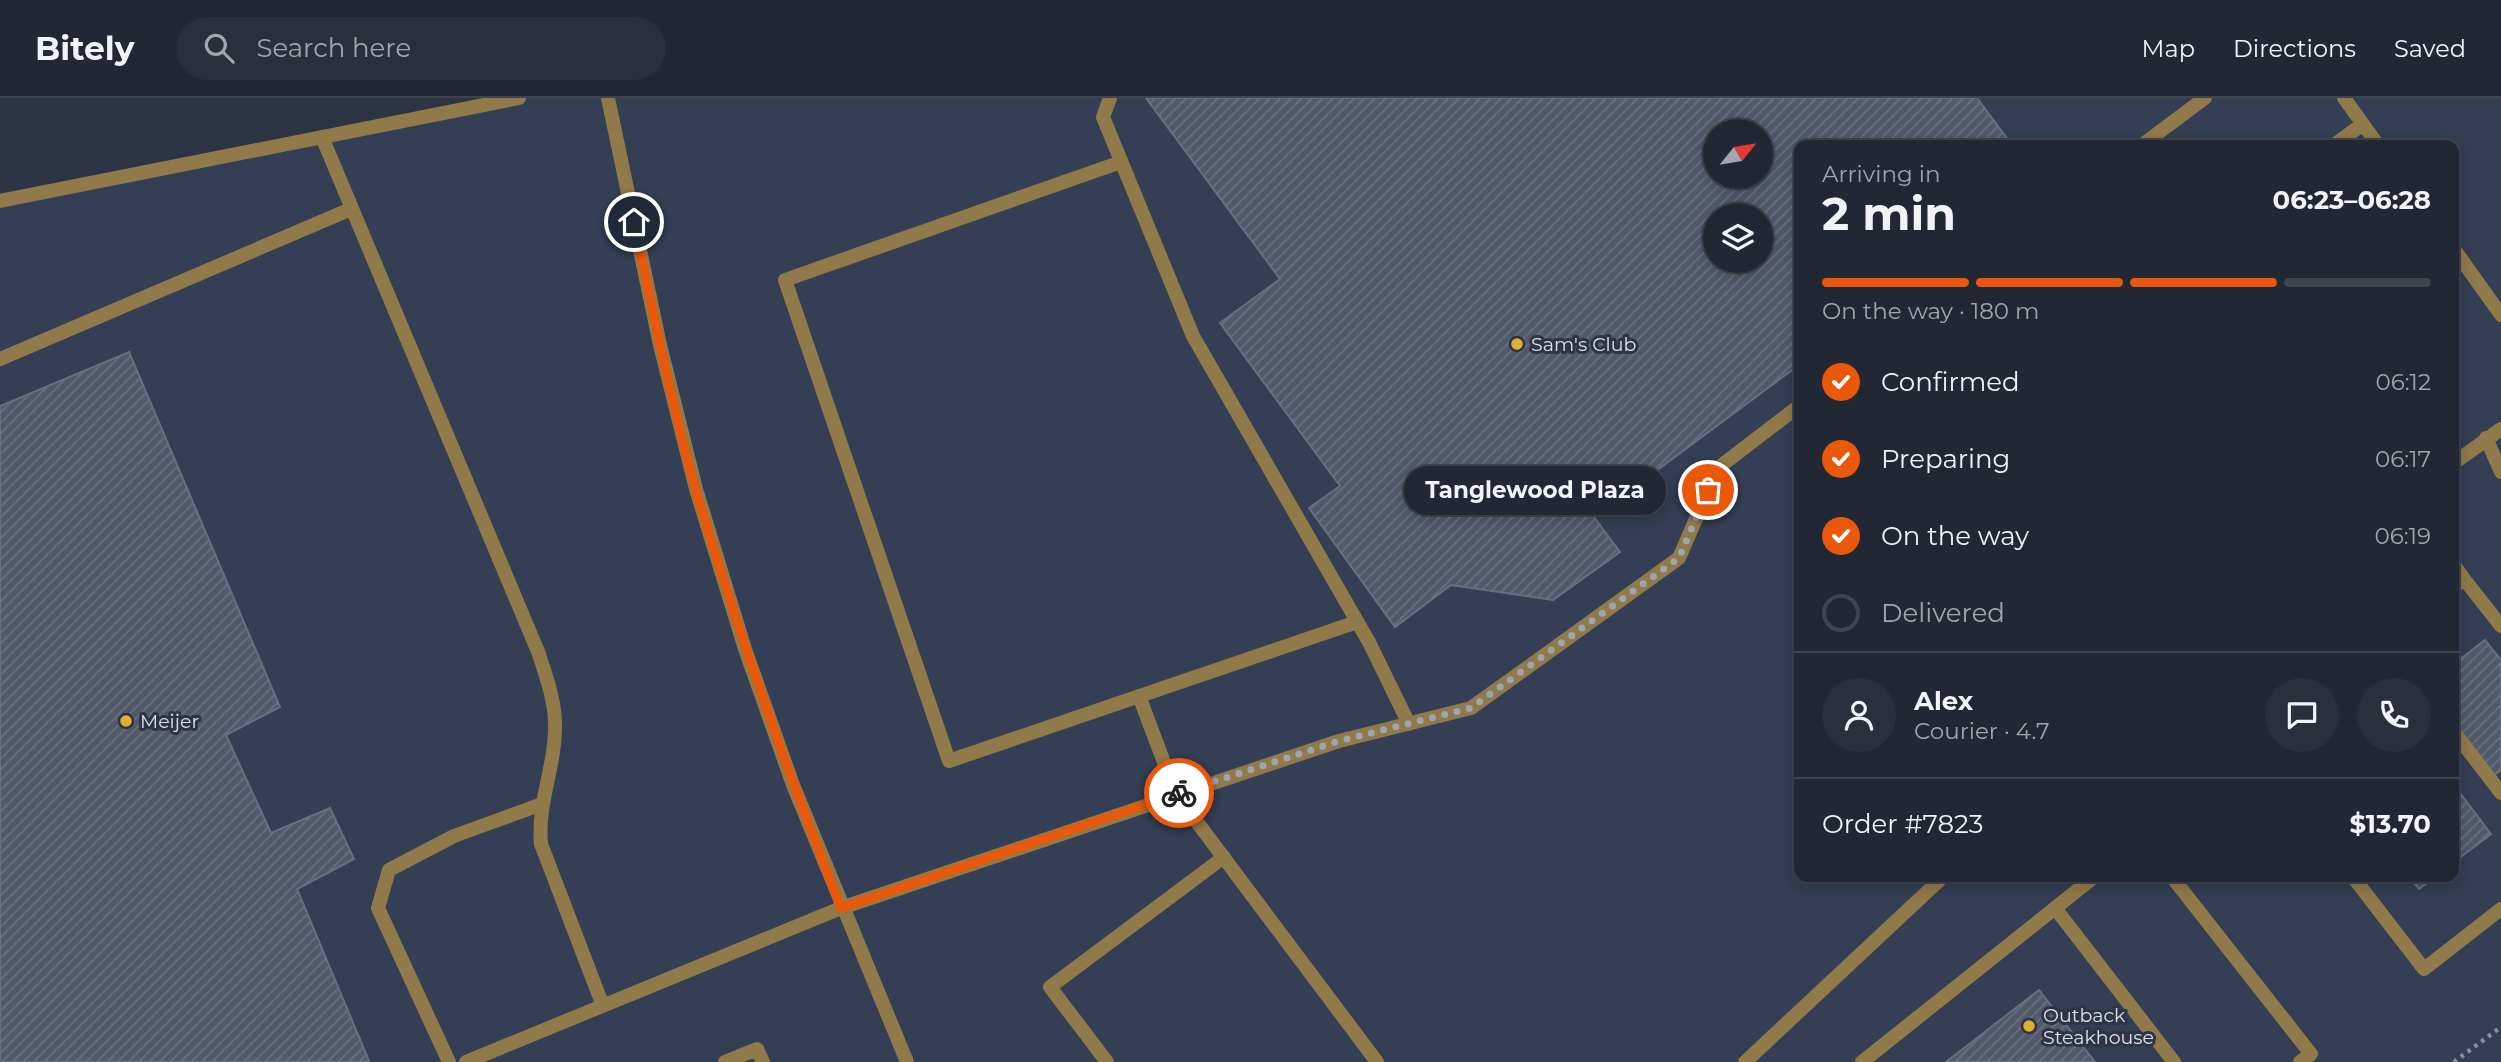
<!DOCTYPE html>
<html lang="en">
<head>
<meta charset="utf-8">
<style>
	:root { --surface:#222734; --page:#2a2f3c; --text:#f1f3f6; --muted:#a2a5ac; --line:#3f444f; --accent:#ea580c }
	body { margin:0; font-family:Montserrat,sans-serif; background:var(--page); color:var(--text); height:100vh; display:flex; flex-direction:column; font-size:26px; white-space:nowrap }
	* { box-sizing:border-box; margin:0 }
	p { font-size:23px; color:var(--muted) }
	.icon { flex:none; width:38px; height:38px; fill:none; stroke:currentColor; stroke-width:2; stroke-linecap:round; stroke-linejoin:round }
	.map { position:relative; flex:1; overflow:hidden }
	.sheet { position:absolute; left:1794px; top:42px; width:665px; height:742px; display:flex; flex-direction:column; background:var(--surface); border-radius:14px; box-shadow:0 4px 18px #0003,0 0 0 2px var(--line) }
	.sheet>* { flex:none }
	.needle { width:46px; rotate:60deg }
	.buttons { position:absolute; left:1703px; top:21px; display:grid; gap:14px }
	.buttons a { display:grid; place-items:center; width:70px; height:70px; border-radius:50%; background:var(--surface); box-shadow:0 4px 18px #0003,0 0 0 2px var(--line); font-size:35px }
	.pin { position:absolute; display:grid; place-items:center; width:60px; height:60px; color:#fff; margin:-30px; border:4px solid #fff; border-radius:50%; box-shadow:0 2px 7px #0007 }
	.courier { position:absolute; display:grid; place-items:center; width:70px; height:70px; margin:-35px; border:5px solid #ea580c; border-radius:50%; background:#fff; color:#222; box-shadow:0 2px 9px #0007 }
	.bubble { position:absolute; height:49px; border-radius:24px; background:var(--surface); box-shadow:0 4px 18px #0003,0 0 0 2px var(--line); font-size:23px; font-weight:700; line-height:49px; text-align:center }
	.overview em { font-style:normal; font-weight:700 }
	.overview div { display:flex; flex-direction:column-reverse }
	.overview { display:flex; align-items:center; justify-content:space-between; height:119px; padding:0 28px }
	h1 { font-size:46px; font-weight:700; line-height:52px }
	.bar { display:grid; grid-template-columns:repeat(4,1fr); gap:10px 7px; align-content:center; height:84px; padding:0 28px }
	.bar i { height:9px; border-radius:5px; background:var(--line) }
	.bar .active { background:var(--accent) }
	.bar p { grid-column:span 4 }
	.line { display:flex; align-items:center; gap:18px; padding:0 28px; border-top:2px solid var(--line) }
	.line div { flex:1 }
	.round { display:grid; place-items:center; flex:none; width:74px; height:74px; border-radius:37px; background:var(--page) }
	ol { padding:0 28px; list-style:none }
	li { display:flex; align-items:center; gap:21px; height:77px }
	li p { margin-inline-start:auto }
	li .icon { padding:7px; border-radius:50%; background:var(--accent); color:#fff; stroke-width:4 }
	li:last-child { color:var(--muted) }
	li i { width:38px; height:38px; border:4px solid var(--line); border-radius:50% }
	header { display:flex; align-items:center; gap:42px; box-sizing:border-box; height:98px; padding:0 35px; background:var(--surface); border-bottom:2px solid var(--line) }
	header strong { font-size:33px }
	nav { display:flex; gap:38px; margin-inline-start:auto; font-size:24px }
	.search { width:490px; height:63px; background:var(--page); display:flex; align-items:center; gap:18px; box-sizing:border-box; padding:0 24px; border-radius:38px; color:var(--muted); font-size:26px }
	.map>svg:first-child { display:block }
</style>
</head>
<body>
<header>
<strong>Bitely</strong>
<div class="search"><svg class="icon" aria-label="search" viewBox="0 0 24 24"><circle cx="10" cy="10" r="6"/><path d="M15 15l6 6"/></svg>Search here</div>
<nav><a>Map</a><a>Directions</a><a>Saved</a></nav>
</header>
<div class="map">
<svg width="2501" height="964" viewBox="0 0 2501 964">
	<defs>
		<pattern id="building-hatch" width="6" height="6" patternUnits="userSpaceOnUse" patternTransform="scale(1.75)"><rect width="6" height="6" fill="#51596b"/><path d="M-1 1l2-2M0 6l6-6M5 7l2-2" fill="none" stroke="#697180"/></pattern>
	</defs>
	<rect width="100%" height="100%" fill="#2d3445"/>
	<path fill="#343e54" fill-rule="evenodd" d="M519,0H2501V964H0V103ZM1715,33H1760V79H1715ZM1799,47H2454V779H1799ZM1715,117H1760V163H1715Z"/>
	<path fill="url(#building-hatch)" stroke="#677083" stroke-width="2" fill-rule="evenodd" d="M1146,0H1977L2012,47H1799V267L1594,419L1620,454L1553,502L1451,487L1395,529L1309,410L1340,388L1220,225L1280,181ZM1715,33H1760V79H1715ZM1715,117H1760V163H1715Z
		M129,254L280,609L226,637L271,735L330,710L354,761L297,791L369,963L366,964H0V308Z
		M2485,542L2501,562V672L2493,678L2454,625V566Z
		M2454,687L2491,736L2454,764Z
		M2409,779H2435L2419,791Z
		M2039,892L2095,964H1946Z"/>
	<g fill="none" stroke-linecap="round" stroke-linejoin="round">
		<path stroke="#898e9c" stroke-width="4.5" stroke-dasharray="3.5 5" stroke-linecap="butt" d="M2454,964L2501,929"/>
		<path stroke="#917a49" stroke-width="14" d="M1110,0L1103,19L1193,238L1369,544L1409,626
			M2344,0L2378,47
			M322,39L539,556C546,579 555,602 555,626C556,667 537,705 541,746L603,908
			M2142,47L2205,0
			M2334,47L2363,26
			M1121,64L785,182L949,663L1357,524
			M2454,151L2501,217
			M0,261L351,111
			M2486,340L2501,374
			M2454,365L2501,331
			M2454,467L2464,481
			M2454,489L2464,481L2501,528
			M1139,598L1176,696L1377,964
			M2454,634L2501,695
			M2172,779L2311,956L2300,964
			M2353,779L2424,871L2501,811
			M2055,810L2174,964
			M449,964L378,810L389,772L454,738L542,706
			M466,964L841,810L1339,643L1471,610L1679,460L1718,370L1799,308
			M725,964L757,951L763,964
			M1107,964L1050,889L1224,759
			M1745,964L1943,779
			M1862,964L2094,779"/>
		<path stroke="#917a49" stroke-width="14" d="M608,0L660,247L696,391L745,551L793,687L907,964
			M0,103L519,0"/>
	</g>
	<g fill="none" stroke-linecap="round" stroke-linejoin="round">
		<path stroke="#9fa4b1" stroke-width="7" stroke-dasharray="0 12.6" d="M1179,695L1339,643L1471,610L1679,460L1708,392"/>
		<path stroke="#ea580c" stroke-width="9" d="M634,124C653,213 671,305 696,393C738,534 787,673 841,810L1179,695"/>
	</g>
	<g fill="#e1af34" stroke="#2d3445" stroke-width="2.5">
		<circle cx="1517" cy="246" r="7"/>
		<circle cx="126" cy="623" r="7"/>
		<circle cx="2029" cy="928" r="7"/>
	</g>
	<g text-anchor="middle" stroke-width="6" stroke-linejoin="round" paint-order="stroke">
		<g font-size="19" fill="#dce0eb" stroke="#2d3445" text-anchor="start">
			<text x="1531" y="253">Sam's Club</text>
			<text x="140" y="630">Meijer</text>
			<text x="2043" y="924">Outback<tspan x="2043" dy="22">Steakhouse</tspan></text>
		</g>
	</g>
</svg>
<div class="buttons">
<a><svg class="needle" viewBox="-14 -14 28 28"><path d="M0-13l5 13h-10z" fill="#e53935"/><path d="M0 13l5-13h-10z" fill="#a2a5ac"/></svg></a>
<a><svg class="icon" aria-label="layers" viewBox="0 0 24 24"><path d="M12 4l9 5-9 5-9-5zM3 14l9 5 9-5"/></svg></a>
</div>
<div class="pin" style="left:1708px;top:392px;background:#ea580c"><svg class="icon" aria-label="bag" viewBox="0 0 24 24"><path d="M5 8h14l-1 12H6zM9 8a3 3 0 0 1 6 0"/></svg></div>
<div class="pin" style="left:634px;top:124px;background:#1f2937"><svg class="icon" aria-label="home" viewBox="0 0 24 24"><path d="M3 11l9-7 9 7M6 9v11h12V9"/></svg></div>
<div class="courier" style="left:1179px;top:695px"><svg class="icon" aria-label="bike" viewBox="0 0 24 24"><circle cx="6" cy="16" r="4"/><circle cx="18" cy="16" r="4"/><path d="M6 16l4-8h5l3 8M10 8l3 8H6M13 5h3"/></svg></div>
<div class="bubble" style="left:1404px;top:368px;width:262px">Tanglewood Plaza</div>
<section class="sheet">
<div class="overview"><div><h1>2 min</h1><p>Arriving in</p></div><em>06:23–06:28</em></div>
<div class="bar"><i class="active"></i><i class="active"></i><i class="active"></i><i></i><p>On the way · 180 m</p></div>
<ol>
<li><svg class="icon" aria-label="check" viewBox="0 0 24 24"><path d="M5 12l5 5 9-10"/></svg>Confirmed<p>06:12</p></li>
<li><svg class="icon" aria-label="check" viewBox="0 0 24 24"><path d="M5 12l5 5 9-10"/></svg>Preparing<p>06:17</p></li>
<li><svg class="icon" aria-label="check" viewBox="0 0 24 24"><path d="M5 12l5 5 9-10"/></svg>On the way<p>06:19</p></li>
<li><i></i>Delivered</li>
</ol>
<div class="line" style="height:126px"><a class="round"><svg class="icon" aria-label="person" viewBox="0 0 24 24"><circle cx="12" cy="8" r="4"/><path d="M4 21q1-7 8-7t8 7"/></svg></a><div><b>Alex</b><p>Courier · 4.7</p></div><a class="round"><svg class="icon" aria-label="chat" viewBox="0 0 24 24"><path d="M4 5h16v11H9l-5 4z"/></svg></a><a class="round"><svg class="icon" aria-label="phone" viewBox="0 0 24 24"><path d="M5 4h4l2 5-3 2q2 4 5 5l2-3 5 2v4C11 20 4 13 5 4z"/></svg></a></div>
<div class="line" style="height:91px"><div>Order #7823</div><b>$13.70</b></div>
</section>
</div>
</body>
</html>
